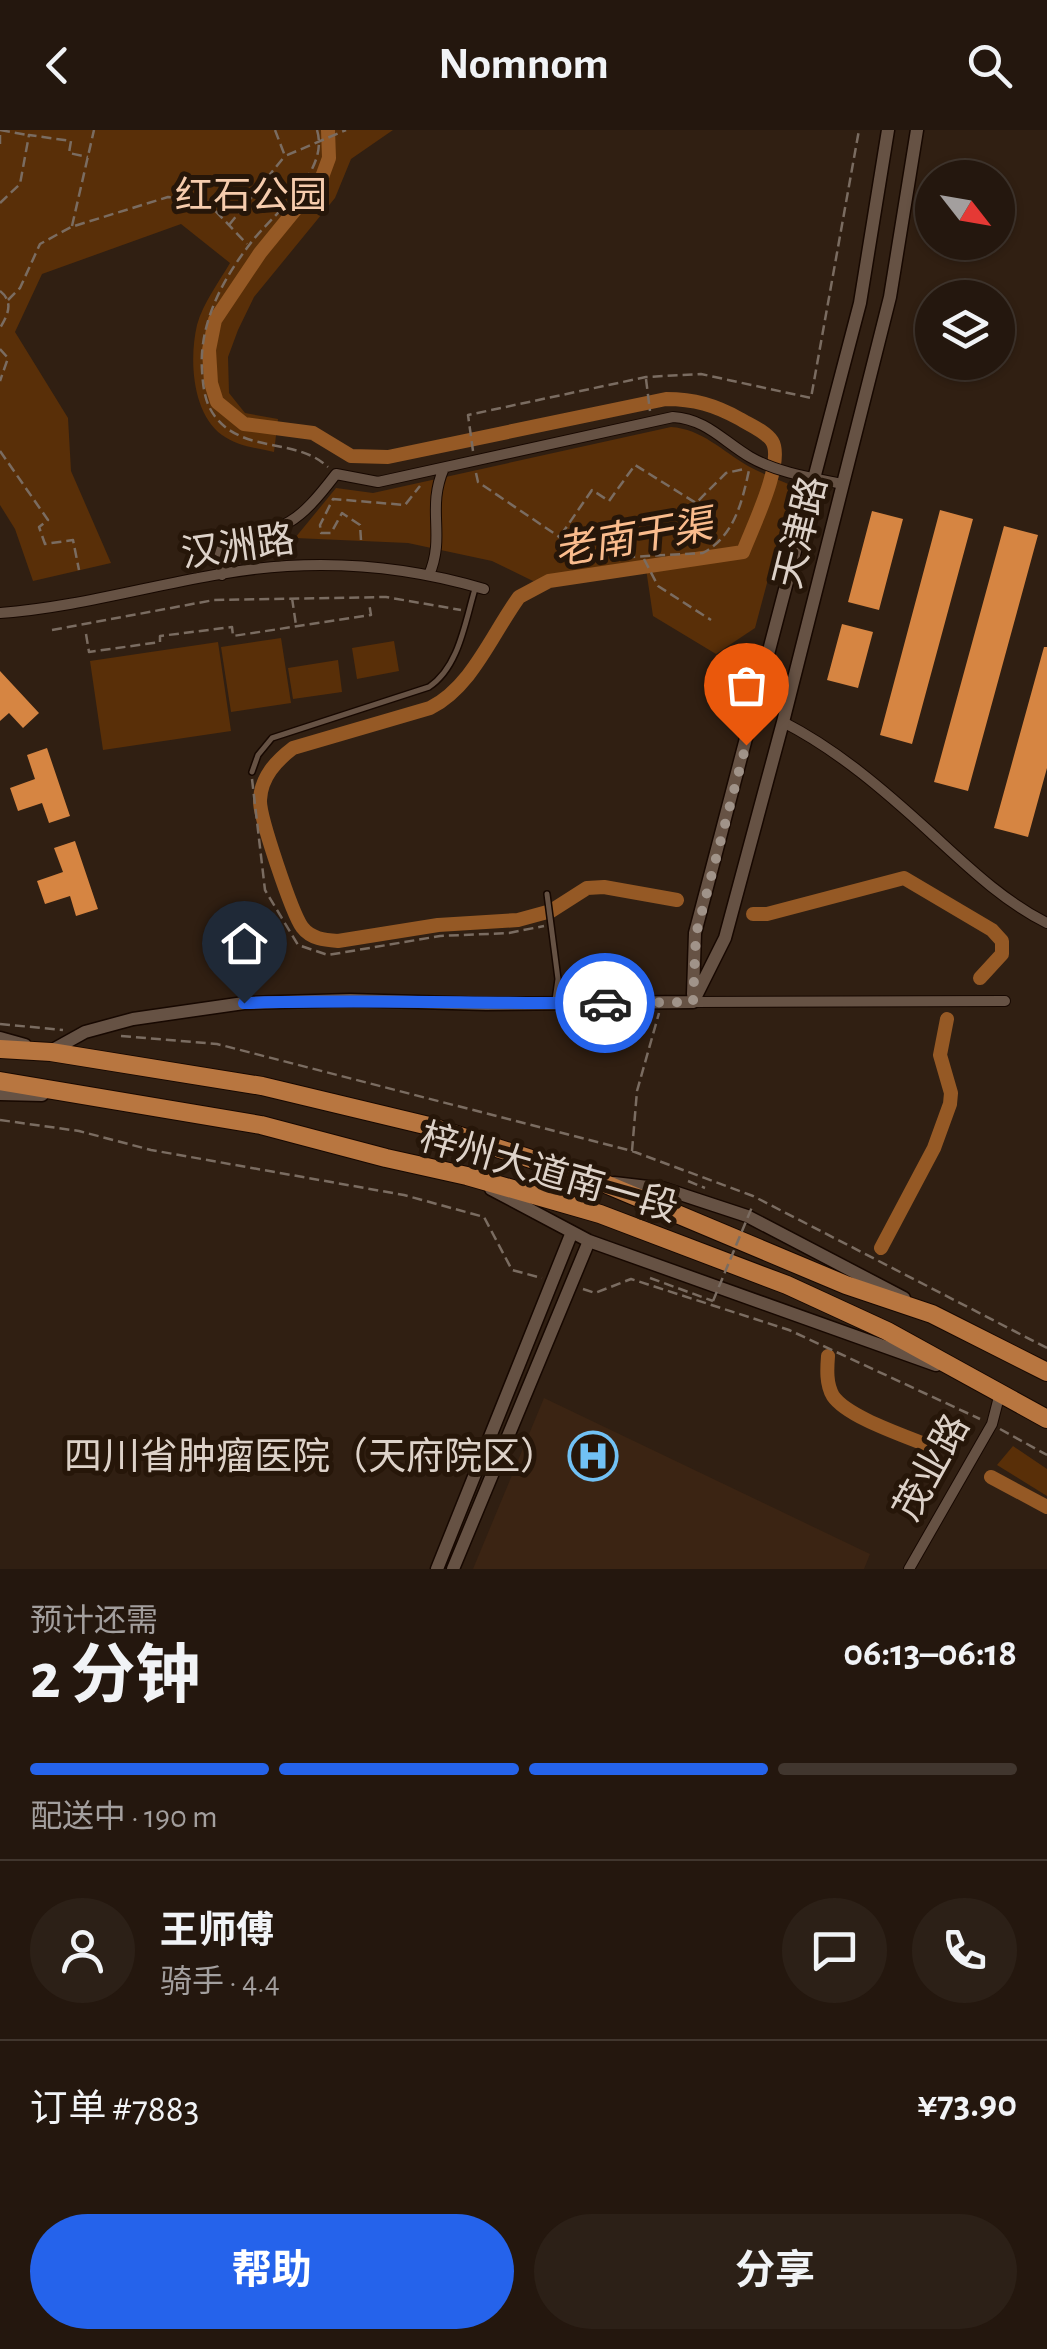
<!DOCTYPE html>
<html lang="zh">
<head>
<meta charset="utf-8">
<style>
	:root { --surface:#24170e; --page:#2c2017; --text:#f1f3f6; --muted:#a39f9e; --line:#41362e; --accent:#2563eb }
	body { margin:0; font-family:"Alegreya Sans","Noto Sans SC",sans-serif; background:var(--page); color:var(--text); height:100vh; display:flex; flex-direction:column; font-size:38px; white-space:nowrap }
	* { box-sizing:border-box; margin:0 }
	p { font-size:32px; color:var(--muted) }
	.icon { flex:none; width:55px; height:55px; fill:none; stroke:currentColor; stroke-width:2; stroke-linecap:round; stroke-linejoin:round }
	.map { position:relative; height:1439px; overflow:hidden }
	.sheet { display:flex; flex-direction:column; background:var(--surface); flex:1 }
	.sheet>* { flex:none }
	.needle { width:65px; rotate:121deg }
	.buttons { position:absolute; left:915px; top:30px; display:grid; gap:20px }
	.buttons a { display:grid; place-items:center; width:100px; height:100px; border-radius:50%; background:var(--surface); box-shadow:0 2px 8px #0004,0 0 0 2px var(--line); font-size:50px }
	.pin { position:absolute; display:grid; place-items:center; width:85px; height:85px; color:#fff; margin:-102px -42px; border-radius:50% 50% 50% 0; rotate:-45deg; box-shadow:0 0 10px #0007 }
	.pin .icon { rotate:45deg }
	.courier { position:absolute; display:grid; place-items:center; width:100px; height:100px; margin:-50px; border:8px solid #2563eb; border-radius:50%; background:#fff; color:#222; box-shadow:0 2px 12px #0007 }
	.summary em { font-style:normal; font-weight:700 }
	.summary div { display:flex; flex-direction:column-reverse }
	.summary { display:flex; align-items:center; justify-content:space-between; height:170px; padding:0 30px }
	h1 { font-size:65px; font-weight:700; line-height:75px }
	.bar { display:grid; grid-template-columns:repeat(4,1fr); gap:15px 10px; align-content:center; height:120px; padding:0 30px }
	.bar i { height:12px; border-radius:8px; background:var(--line) }
	.bar .active { background:var(--accent) }
	.bar p { grid-column:span 4 }
	.line { display:flex; align-items:center; gap:25px; padding:0 30px; border-top:2px solid var(--line) }
	.line div { flex:1 }
	.round { display:grid; place-items:center; flex:none; width:105px; height:105px; border-radius:52px; background:var(--page) }
	.cta { display:flex; gap:20px; margin-top:auto; padding:20px 30px }
	.cta a { flex:1; height:115px; border-radius:60px; background:var(--accent); color:#fff; font-size:40px; font-weight:700; line-height:115px; text-align:center }
	.cta a+a { background:var(--page); color:var(--text) }
	header { display:flex; justify-content:space-between; align-items:center; height:130px; padding:0 30px; background:var(--surface); font-size:45px; font-weight:700 }
	.map>svg:first-child { display:block }
</style>
</head>
<body>
<header><svg class="icon" aria-label="back" viewBox="0 0 24 24"><path d="M15 5l-7 7 7 7"/></svg>Nomnom<svg class="icon" aria-label="search" viewBox="0 0 24 24"><circle cx="10" cy="10" r="6"/><path d="M15 15l6 6"/></svg></header>
<div class="map">
<svg width="1047" height="1439" viewBox="0 0 1047 1439">
	<rect width="100%" height="100%" fill="#301f12"/>
	<path fill="#3b2413" d="M544,1268L870,1424L864,1439H473Z"/>
	<path fill="#592f08" d="M0,0H393L351,29L335,68L254,167L238,200L228,227L229,263L245,283L278,289L274,322C256,318 237,316 222,305C192,283 189,229 197,195C203,173 219,152 230,133L181,94L42,144L15,202L68,288L71,341L111,433L33,451L15,399L0,375Z
		M671,297C702,299 722,321 748,336C762,344 778,349 793,356L755,498L716,524L653,486L645,432L533,451L492,431L408,413L295,408L336,358L373,363Z
		M281,508L291,573L231,582L221,517Z
		M394,511L399,541L357,549L352,518Z
		M218,512L231,601L103,620L90,531Z
		M338,530L342,562L293,569L288,538Z
		M1013,1316L1047,1339V1366L997,1335Z"/>
	<g fill="none" stroke-linecap="round" stroke-linejoin="round">
		<path stroke="#955925" stroke-width="14" d="M328,0L329,28L322,47L260,123L215,190L209,220L211,253L217,272L244,294L313,303L351,326L388,327L666,269C694,269 715,275 740,289C750,295 765,301 772,311C785,332 752,398 743,422L549,451L519,467C492,504 472,557 430,578L293,618C276,631 261,647 260,670C259,686 292,783 302,797C311,809 325,810 338,811L438,795L518,790L551,781L587,758L604,757L677,770
			M753,784H767L904,748L992,800L1002,811V824L980,848
			M881,1118L934,1018L950,974L951,963L940,925L947,889
			M828,1226C827,1239 826,1254 833,1266C848,1288 909,1307 934,1318
			M991,1347L1047,1377"/>
	</g>
	<path fill="#d68542" d="M940,380L973,389L912,614L880,605Z
		M872,381L903,389L879,480L848,472Z
		M1004,396L1038,405L968,661L934,652Z
		M842,494L873,502L858,558L827,550Z
		M1044,517H1047V638L1028,707L994,698Z
		M0,541L39,583L23,598L9,583L0,591Z
		M47,618L70,686L49,693L42,673L18,681L10,658L35,649L27,625Z
		M75,711L98,779L76,786L70,766L45,774L37,751L63,742L54,718Z"/>
	<g fill="none" stroke-linecap="round" stroke-linejoin="round">
		<g stroke="#170801" stroke-width="8">
			<path id="service" d="M252,642L258,625L272,608L429,557C459,537 465,492 475,459
				M547,764L558,849L555,870"/>
		</g>
		<g stroke="#170801" stroke-width="12">
			<path id="minor" d="M222,445L218,412C285,398 293,400 336,344L378,352L673,287C706,289 723,311 750,327C778,343 813,348 843,354
				M429,445C446,405 426,379 444,338
				M0,483C97,476 190,442 287,436C353,432 420,440 484,459
				M783,592C838,620 886,662 931,703C967,736 1003,771 1047,793
				M693,872L1005,871
				M909,1439L992,1294L1000,1263"/>
		</g>
		<g stroke="#170801" stroke-width="15">
			<path id="tertiary" d="M693,864L695,803L860,173L888,0
				M693,872L725,808L783,592L890,167L917,0
				M0,908L25,915
				M49,922L85,902L133,889L244,873L350,870L486,874L693,872
				M0,964L42,965
				M614,1053L665,1059L747,1086L904,1168
				M491,1059L589,1111L936,1235
				M437,1439L572,1102
				M453,1439L589,1111"/>
		</g>
		<g stroke="#170801" stroke-width="20">
			<path id="trunk" d="M0,919L51,922L262,956L429,996L596,1050L846,1155L932,1184L1047,1242
				M0,951L261,995L386,1028L467,1046L600,1084L787,1155L887,1201L1047,1289"/>
		</g>
		<path stroke="#7a6c61" stroke-width="2.5" stroke-dasharray="10 5" stroke-linecap="butt" d="M0,0L27,5
			M275,0L285,26L346,0
			M317,0C330,43 273,83 250,114C222,150 199,194 202,240C203,258 205,276 218,290C247,323 297,308 328,337
			M0,5V14
			M0,73L20,54L29,5L71,11L69,23L88,27
			M229,95L284,27
			M72,96L94,0
			M0,161C14,172 8,185 0,198
			M8,170L20,158L40,114L71,97L168,67L204,69L247,114
			M0,219L8,228L0,251
			M646,249L650,281
			M0,321L48,390L39,397L45,414L73,410L79,440
			M473,321L468,285L646,247L701,244L811,268L859,0
			M476,343L478,352L592,429L703,423C734,406 742,373 749,340
			M561,405L592,360L609,371L635,335L696,373L726,343L744,339
			M361,410L360,395L342,383L331,403H321L320,395L333,369L405,375L420,356
			M644,429L658,456L711,490
			M292,468L296,495
			M52,500L214,470L386,467L461,480
			M86,504L89,522L160,512V506L232,497L233,506L371,485L369,473
			M252,649L265,760L298,815L328,825L440,806L509,803L544,796
			M0,894L63,900
			M121,906L217,914L632,1021L753,1066L1047,1218
			M0,990L79,1001L151,1020L404,1065L484,1087L512,1140L542,1148
			M632,1021L637,961L659,883
			M688,1051L705,1058
			M650,1148L713,1171
			M583,1159L595,1163L631,1149L789,1200L980,1289
			M1000,1299L1047,1325"/>
		<use href="#service" stroke="#665244" stroke-width="5"/>
		<use href="#minor" stroke="#665244" stroke-width="10"/>
		<use href="#tertiary" stroke="#665244" stroke-width="12"/>
		<use href="#trunk" stroke="#b87640" stroke-width="18"/>
		<path stroke="#7a6c61" stroke-width="2.5" stroke-dasharray="10 5" stroke-linecap="butt" d="M713,1171L752,1077"/>
	</g>
	<g fill="none" stroke-linecap="round" stroke-linejoin="round">
		<path stroke="#a09389" stroke-width="10" stroke-dasharray="0 18" d="M605,873L693,872L696,804L746,615"/>
		<path stroke="#2563eb" stroke-width="12" d="M244,873C364,869 484,874 605,873"/>
	</g>
	<defs>
		<g id="hospital-ring" transform="scale(2.5)"><circle r="9.5" fill="#261609" stroke="#71c1f4" stroke-width="1.5"/><path d="M-5-5h3v3.5h4V-5h3V5h-3V1.5h-4V5h-3Z" fill="#71c1f4"/></g>
	</defs>
	<g fill-rule="evenodd">
		<use href="#hospital-ring" x="593" y="1326"/>
	</g>
	<g text-anchor="middle" stroke-width="10" stroke-linejoin="round" paint-order="stroke">
		<g font-size="38" fill="#f6ccad" stroke="#261609">
			<text x="251" y="78">红石公园</text>
		</g>
		<g font-size="38" fill="#ddd2c9" stroke="#261609">
			<text transform="translate(800 402) rotate(-76)" y="13">天津路</text>
			<text transform="translate(238 416) rotate(-8)" y="13">汉洲路</text>
			<text transform="translate(549 1042) rotate(16)" y="13">梓州大道南一段</text>
			<text transform="translate(931 1337) rotate(-61)" y="13">茂业路</text>
		</g>
		<g font-size="38" fill="#ddd2c9" stroke="#261609" text-anchor="end">
			<text x="558" y="1339">四川省肿瘤医院（天府院区）</text>
		</g>
		<g font-size="40" font-style="italic" fill="#fabc8d" stroke="#261609">
			<text transform="translate(633 407) rotate(-10)" y="14">老南干渠</text>
		</g>
	</g>
</svg>
<div class="buttons">
<a><svg class="needle" viewBox="-14 -14 28 28"><path d="M0-13l5 13h-10z" fill="#e53935"/><path d="M0 13l5-13h-10z" fill="#a39f9e"/></svg></a>
<a><svg class="icon" aria-label="layers" viewBox="0 0 24 24"><path d="M12 4l9 5-9 5-9-5zM3 14l9 5 9-5"/></svg></a>
</div>
<div class="pin" style="left:746px;top:615px;background:#ea580c"><svg class="icon" aria-label="bag" viewBox="0 0 24 24"><path d="M5 8h14l-1 12H6zM9 8a3 3 0 0 1 6 0"/></svg></div>
<div class="pin" style="left:244px;top:873px;background:#1f2937"><svg class="icon" aria-label="home" viewBox="0 0 24 24"><path d="M3 11l9-7 9 7M6 9v11h12V9"/></svg></div>
<div class="courier" style="left:605px;top:873px"><svg class="icon" aria-label="car" viewBox="0 0 24 24"><path d="M5 17H2v-5l4-1 3-4h7l3 4 3 1v5h-3M9 17h6M6 11h13"/><circle cx="7" cy="17" r="2"/><circle cx="17" cy="17" r="2"/></svg></div>
</div>
<section class="sheet">
<div class="summary"><div><h1>2 分钟</h1><p>预计还需</p></div><em>06:13–06:18</em></div>
<div class="bar"><i class="active"></i><i class="active"></i><i class="active"></i><i></i><p>配送中 · 190 m</p></div>
<div class="line" style="height:180px"><a class="round"><svg class="icon" aria-label="person" viewBox="0 0 24 24"><circle cx="12" cy="8" r="4"/><path d="M4 21q1-7 8-7t8 7"/></svg></a><div><b>王师傅</b><p>骑手 · 4.4</p></div><a class="round"><svg class="icon" aria-label="chat" viewBox="0 0 24 24"><path d="M4 5h16v11H9l-5 4z"/></svg></a><a class="round"><svg class="icon" aria-label="phone" viewBox="0 0 24 24"><path d="M5 4h4l2 5-3 2q2 4 5 5l2-3 5 2v4C11 20 4 13 5 4z"/></svg></a></div>
<div class="line" style="height:130px"><div>订单 #7883</div><b>¥73.90</b></div>
<div class="cta"><a>帮助</a><a>分享</a></div>
</section>
</body>
</html>
